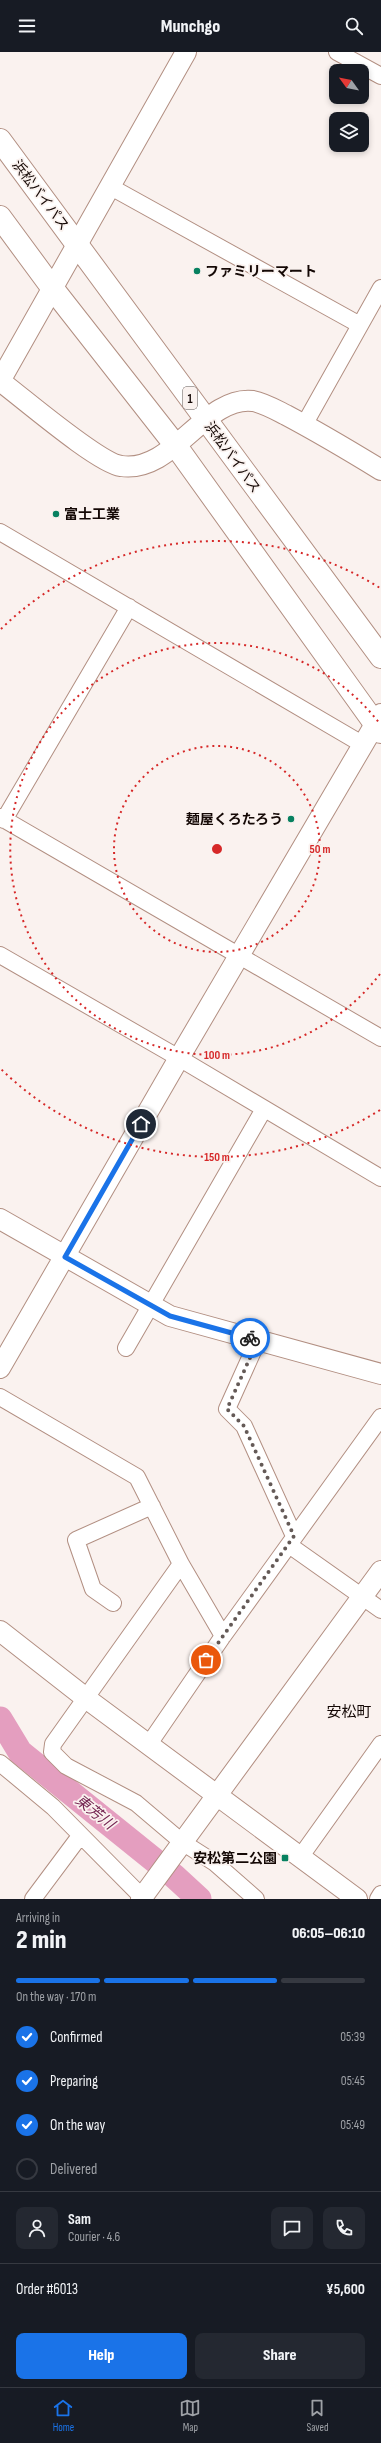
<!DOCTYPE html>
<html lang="en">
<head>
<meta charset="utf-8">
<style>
	:root { --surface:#171b24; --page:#242831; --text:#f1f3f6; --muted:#9ea1a6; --line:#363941; --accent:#1a73e8 }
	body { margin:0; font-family:"Sofia Sans Condensed","Noto Sans JP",sans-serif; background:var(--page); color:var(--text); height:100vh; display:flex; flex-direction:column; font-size:15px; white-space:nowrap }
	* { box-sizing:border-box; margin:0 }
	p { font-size:13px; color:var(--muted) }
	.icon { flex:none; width:22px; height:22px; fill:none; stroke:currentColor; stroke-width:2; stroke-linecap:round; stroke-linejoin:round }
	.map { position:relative; height:1847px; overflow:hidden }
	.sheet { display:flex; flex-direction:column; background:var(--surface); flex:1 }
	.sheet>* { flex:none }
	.needle { width:26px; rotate:303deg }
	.fabs { position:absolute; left:329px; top:12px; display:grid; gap:8px }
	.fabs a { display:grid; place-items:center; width:40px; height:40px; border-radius:8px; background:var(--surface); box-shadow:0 2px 6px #0003; font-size:20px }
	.pin { position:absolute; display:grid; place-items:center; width:34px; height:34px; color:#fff; margin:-17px; border:2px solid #fff; border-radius:50%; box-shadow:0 1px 4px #0007 }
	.courier { position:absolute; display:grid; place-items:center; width:40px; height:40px; margin:-20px; border:3px solid #1a73e8; border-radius:50%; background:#fff; color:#222; box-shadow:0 1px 5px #0007 }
	.summary em { font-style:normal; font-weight:800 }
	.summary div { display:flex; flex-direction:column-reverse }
	.summary { display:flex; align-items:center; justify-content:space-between; height:68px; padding:0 16px }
	h1 { font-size:26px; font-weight:800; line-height:30px }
	.bar { display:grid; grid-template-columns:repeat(4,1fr); gap:6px 4px; align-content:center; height:48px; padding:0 16px }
	.bar i { height:5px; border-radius:3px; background:var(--line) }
	.bar .current { background:var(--accent) }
	.bar p { grid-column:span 4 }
	.line { display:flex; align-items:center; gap:10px; padding:0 16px; border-top:1px solid var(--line) }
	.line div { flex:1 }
	.round { display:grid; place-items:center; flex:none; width:42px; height:42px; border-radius:8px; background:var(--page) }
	ol { padding:0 16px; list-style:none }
	li { display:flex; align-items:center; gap:12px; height:44px }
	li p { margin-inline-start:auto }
	li .icon { padding:4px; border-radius:50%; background:var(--accent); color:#fff; stroke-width:4 }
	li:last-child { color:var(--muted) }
	li i { width:22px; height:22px; border:2px solid var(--line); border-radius:50% }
	.cta { display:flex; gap:8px; margin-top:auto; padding:8px 16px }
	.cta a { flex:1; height:46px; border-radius:8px; background:var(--accent); color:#fff; font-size:16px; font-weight:800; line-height:46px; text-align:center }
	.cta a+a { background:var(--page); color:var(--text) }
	header { display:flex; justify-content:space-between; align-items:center; height:52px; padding:0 16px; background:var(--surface); font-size:18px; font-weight:800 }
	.tabs { display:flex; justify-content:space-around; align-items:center; height:56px; border-top:1px solid var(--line); background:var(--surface); font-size:11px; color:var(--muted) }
	.tabs a { display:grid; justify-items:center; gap:2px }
	.tabs .current { color:var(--accent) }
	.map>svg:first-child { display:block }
</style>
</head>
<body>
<header><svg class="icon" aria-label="menu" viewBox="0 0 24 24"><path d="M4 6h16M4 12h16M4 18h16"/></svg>Munchgo<svg class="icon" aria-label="search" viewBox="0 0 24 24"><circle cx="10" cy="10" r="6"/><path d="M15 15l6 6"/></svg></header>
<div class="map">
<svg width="381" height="1847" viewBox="0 0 381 1847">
	<rect width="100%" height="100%" fill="#faf2ef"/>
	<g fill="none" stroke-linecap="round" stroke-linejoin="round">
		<path stroke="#e49ebf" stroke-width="25" d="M0,1667L20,1700L174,1824L199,1847"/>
		<g stroke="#b28f82" stroke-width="18">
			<path id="minor" d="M337,0L381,24
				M109,134L360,273
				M304,373L381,236
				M0,480L362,692
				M0,765L381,986
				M4,768L129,555
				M0,903L179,1006L381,1126
				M258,1288L227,1357L244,1374L294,1484
				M126,1296L264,1057
				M0,1345L137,1425L181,1512L223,1584
				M289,1493L381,1558
				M181,1512L53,1692L52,1700L66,1714L136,1751L182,1790L215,1811L256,1847
				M113,1551L93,1537L76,1488L152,1454
				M149,1692L223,1584L381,1365
				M0,1711L53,1755L144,1847
				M301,1804L381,1692
				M33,1847L80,1784
				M378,1847L381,1842"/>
		</g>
		<g stroke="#b28f82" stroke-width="22">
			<path id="tertiary" d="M0,329C23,346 98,411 121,414C173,422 205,343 253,349C264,351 276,358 286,363C318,380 350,399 381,418
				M0,329L186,0
				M0,1167L170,1264L381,1322
				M0,1316L179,1006L381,662
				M0,1579L87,1647L357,1847
				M141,1847L381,1519"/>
		</g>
		<g stroke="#b28f82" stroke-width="24">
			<path id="trunk" d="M0,88L381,605
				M0,165L53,237L176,394L381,680"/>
		</g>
		<use href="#minor" stroke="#fff" stroke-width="16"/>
		<use href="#tertiary" stroke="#fff" stroke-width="20"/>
		<use href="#trunk" stroke="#fff" stroke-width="22"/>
	</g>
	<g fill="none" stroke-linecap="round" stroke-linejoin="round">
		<path stroke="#645a57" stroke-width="4" stroke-dasharray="0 7.2" d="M206,1608L294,1484L244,1374L227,1357L258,1288L250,1286"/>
		<path stroke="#1a73e8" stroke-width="5" d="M141,1072L65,1205L170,1264L250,1286"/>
	</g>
	<g fill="none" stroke="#d62828" stroke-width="2" stroke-dasharray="2 4">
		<circle cx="217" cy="797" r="103"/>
		<path d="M380 922A206 206 0 1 1 380 672"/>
		<path d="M380 1058A308 308 0 0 1 1 1017M1 577A308 308 0 0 1 380 536"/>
	</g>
	<g fill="#078160" stroke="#faf2ef" stroke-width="1.5">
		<circle cx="197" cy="219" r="4"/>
		<circle cx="56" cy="462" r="4"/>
		<circle cx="291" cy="767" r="4"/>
		<rect x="281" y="1802" width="8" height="8" rx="2"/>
	</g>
	<g text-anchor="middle" stroke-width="3.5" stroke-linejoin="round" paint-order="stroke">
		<rect fill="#faf2ef" stroke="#594e4b" stroke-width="1" x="183" y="335" width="14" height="22" rx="3"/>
		<g font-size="13" font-weight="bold" fill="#140805">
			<text x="190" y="351">1</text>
		</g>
		<g font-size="14" fill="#140805" stroke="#faf2ef">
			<text transform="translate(41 143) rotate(53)" y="5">浜松バイパス</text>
			<text transform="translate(233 405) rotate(54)" y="5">浜松バイパス</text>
		</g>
		<g font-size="14" font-weight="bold" fill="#140805" stroke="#faf2ef" text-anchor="start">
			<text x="205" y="224">ファミリーマート</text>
			<text x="64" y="467">富士工業</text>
			<text x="283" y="772" text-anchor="end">麺屋くろたろう</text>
			<text x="277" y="1811" text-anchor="end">安松第二公園</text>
		</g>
		<g font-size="15" fill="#140805" stroke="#faf2ef">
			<text x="349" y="1665">安松町</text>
		</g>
		<g font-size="15" font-style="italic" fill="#752552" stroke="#faf2ef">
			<text transform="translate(95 1760) rotate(39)" y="5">東芳川</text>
		</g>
	</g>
	<circle cx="217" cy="797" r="6" fill="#d62828" stroke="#faf2ef" stroke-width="2"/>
	<g font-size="12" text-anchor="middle" font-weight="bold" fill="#d62828" stroke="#faf2ef" stroke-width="3.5" stroke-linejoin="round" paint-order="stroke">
		<text x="320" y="801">50 m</text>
		<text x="217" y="1007">100 m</text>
		<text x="217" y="1109">150 m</text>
	</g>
</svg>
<div class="fabs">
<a><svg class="needle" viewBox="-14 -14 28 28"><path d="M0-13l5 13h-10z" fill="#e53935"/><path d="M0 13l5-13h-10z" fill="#9ea1a6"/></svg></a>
<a><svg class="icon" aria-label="layers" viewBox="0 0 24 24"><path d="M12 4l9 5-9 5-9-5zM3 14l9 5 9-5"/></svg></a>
</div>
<div class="pin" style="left:206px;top:1608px;background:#ea580c"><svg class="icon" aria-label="bag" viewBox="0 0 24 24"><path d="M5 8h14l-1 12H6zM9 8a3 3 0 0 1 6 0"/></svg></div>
<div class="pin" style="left:141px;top:1072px;background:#1f2937"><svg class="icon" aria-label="home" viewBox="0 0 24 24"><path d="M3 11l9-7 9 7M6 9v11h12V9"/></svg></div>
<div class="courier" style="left:250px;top:1286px"><svg class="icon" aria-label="bike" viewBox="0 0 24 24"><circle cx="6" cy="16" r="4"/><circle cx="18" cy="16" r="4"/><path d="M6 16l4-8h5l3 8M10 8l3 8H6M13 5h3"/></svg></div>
</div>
<section class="sheet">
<div class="summary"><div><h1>2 min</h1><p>Arriving in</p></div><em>06:05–06:10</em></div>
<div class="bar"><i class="current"></i><i class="current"></i><i class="current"></i><i></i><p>On the way · 170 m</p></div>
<ol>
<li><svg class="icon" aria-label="check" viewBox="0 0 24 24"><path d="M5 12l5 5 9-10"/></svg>Confirmed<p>05:39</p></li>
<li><svg class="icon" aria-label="check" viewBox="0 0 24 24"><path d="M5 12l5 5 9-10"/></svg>Preparing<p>05:45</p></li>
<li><svg class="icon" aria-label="check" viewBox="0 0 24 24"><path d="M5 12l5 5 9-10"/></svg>On the way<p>05:49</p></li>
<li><i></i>Delivered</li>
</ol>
<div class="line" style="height:72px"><a class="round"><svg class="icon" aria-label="person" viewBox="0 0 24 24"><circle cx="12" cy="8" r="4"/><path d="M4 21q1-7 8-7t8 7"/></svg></a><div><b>Sam</b><p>Courier · 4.6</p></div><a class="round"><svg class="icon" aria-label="chat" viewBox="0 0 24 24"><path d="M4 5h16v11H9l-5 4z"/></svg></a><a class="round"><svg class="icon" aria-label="phone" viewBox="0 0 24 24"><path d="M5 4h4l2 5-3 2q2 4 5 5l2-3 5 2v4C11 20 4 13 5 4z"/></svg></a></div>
<div class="line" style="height:52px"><div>Order #6013</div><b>¥5,600</b></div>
<div class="cta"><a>Help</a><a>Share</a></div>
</section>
<nav class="tabs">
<a class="current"><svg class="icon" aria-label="home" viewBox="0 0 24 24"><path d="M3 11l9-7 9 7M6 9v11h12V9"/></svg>Home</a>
<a><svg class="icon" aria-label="map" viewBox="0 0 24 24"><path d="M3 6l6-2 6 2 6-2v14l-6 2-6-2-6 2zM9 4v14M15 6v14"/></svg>Map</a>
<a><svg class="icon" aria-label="saved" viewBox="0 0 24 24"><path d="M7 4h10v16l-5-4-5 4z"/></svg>Saved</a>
</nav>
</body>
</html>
